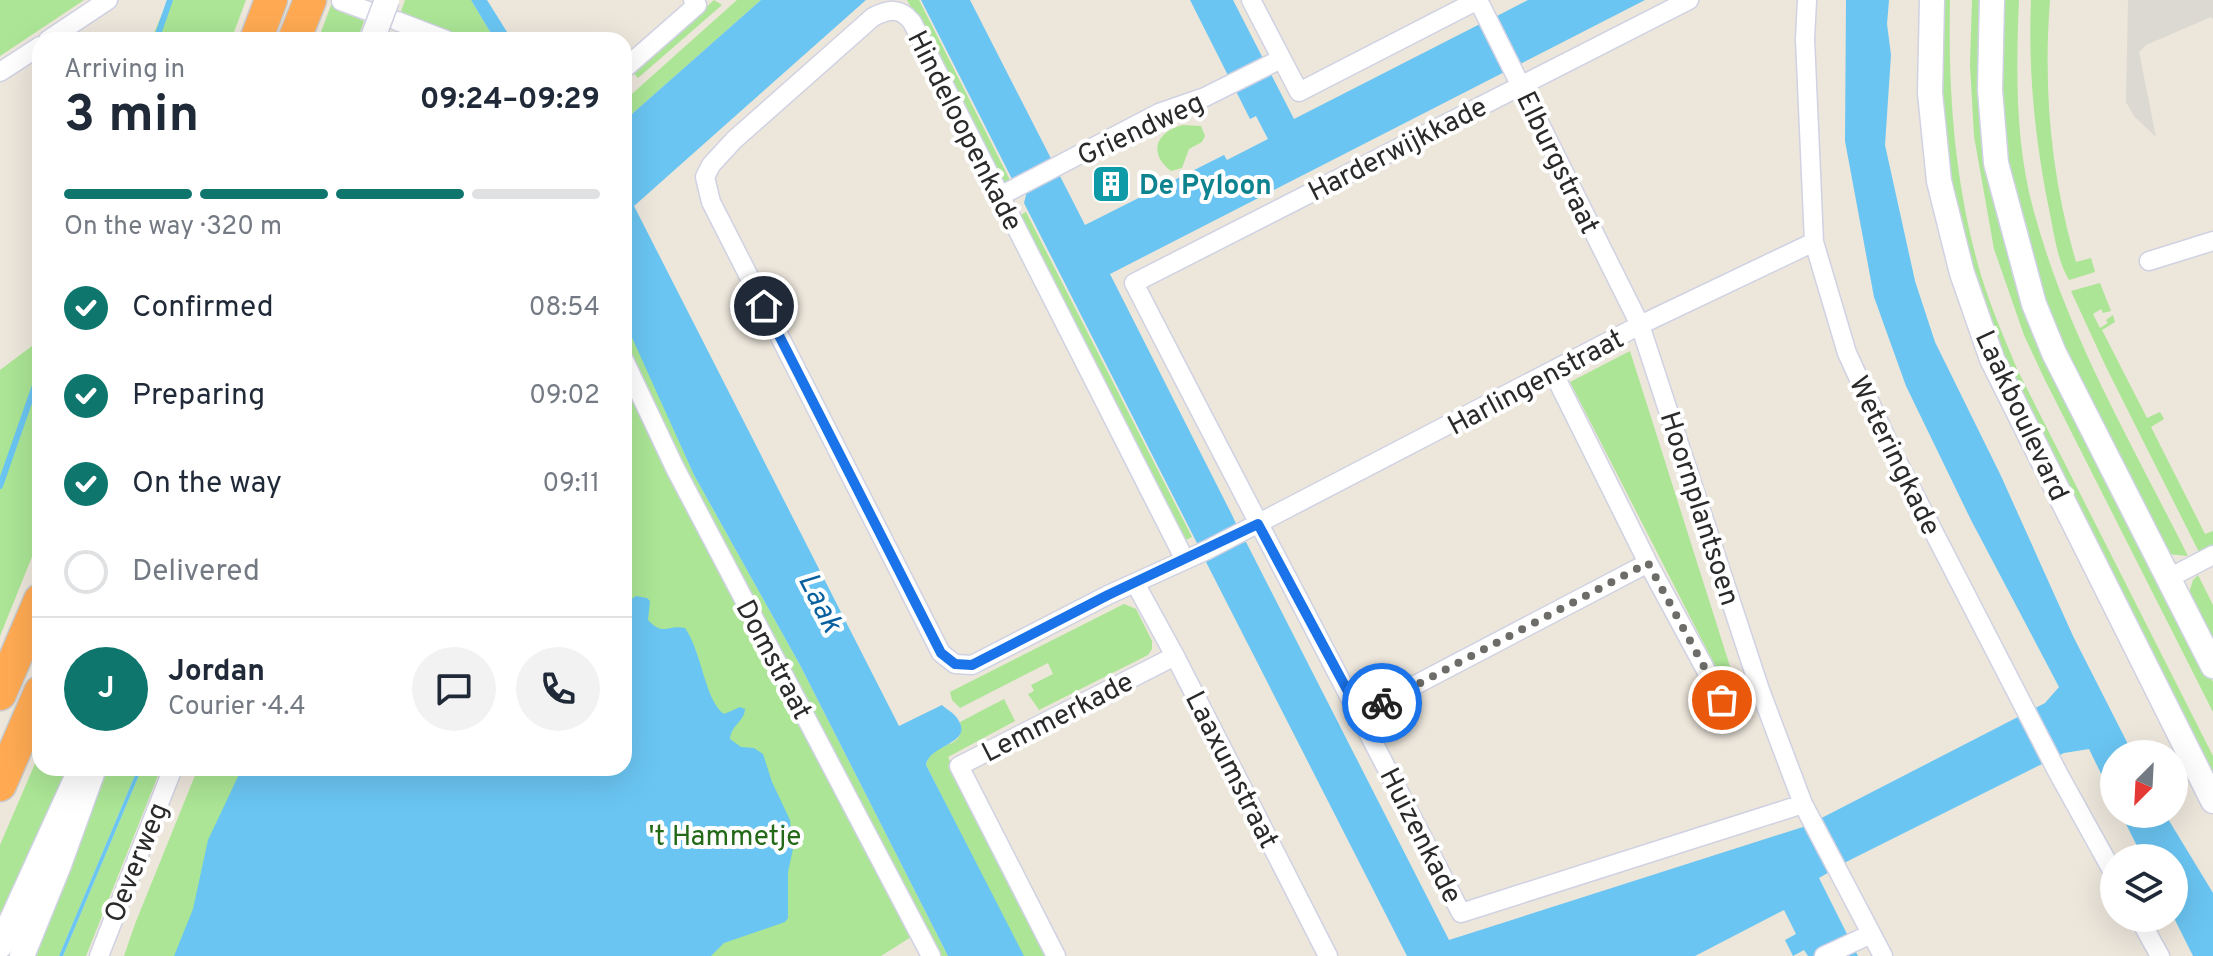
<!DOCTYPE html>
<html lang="en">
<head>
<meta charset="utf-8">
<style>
	:root { --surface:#fff; --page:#f2f2f3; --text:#1f2937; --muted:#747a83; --line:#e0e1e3; --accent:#0f766e }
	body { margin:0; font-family:Overpass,sans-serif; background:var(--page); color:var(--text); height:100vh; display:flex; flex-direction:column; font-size:30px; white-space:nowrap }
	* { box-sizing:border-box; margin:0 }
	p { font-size:26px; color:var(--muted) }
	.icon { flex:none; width:44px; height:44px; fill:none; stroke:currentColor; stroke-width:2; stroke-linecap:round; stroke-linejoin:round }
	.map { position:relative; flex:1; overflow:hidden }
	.sheet { position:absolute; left:32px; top:32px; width:600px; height:744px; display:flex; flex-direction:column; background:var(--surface); border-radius:24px; box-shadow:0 8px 32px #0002 }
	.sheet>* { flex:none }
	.needle { width:52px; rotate:204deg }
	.tools { position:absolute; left:2100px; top:740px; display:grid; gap:16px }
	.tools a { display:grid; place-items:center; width:88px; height:88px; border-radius:50%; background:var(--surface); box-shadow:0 8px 32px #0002; font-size:40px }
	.pin { position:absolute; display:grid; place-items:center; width:68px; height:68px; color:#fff; margin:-34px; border:4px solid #fff; border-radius:50%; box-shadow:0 2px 8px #0007 }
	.courier { position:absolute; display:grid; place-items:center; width:80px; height:80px; margin:-40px; border:6px solid #1a73e8; border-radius:50%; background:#fff; color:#222; box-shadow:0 2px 10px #0007 }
	.head em { font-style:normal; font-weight:700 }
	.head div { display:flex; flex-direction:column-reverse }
	.head { display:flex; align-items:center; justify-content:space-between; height:136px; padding:0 32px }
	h1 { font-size:52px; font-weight:700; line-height:60px }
	.bar { display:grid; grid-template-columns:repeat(4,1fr); gap:12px 8px; align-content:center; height:96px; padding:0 32px }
	.bar i { height:10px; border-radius:6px; background:var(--line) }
	.bar .current { background:var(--accent) }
	.bar p { grid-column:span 4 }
	.line { display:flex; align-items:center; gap:20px; padding:0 32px; border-top:2px solid var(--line) }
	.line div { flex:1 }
	.round { display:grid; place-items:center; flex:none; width:84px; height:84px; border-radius:42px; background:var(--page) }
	ol { padding:0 32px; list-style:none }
	li { display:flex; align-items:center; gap:24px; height:88px }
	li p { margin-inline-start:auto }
	li .icon { padding:8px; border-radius:50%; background:var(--accent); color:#fff; stroke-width:4 }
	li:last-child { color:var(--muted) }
	li i { width:44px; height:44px; border:4px solid var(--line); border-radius:50% }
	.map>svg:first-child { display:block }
</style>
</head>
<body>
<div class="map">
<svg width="2213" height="956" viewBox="0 0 2213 956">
	<rect width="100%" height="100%" fill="#ece6db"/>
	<path fill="#abe595" d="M0,0H84L0,56Z
		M168,0H246L231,40H151Z
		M333,0H342L338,11L364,21L357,40H318Z
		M405,0H471L495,40H462L400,14Z
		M714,0L722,5L638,78L634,74Z
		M737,0H761L624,121V101Z
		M907,0H919L1010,180L1001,184Z
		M1938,0H1950C1948,88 1954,176 1977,261C1987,299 2003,335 2018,371L2213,756V787L1984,324L1941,144Z
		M1972,0H1985L1986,129L2086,433L2213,682V712L2044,378L2024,335L1994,249L1974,136L1970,65Z
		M1997,0H2019C2016,70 2015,144 2034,212C2067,334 2132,444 2188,556L2168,554L2039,302L1998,127Z
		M2031,0H2050C2043,90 2051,176 2076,262L2091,258L2095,272L2069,280C2057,260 2054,233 2049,209C2035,139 2028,72 2031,0Z
		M1183,125L1201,126L1205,136L1202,142L1189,149L1182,168L1171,171C1147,153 1157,131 1183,125Z
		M1026,212L1192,537L1182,542L1018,216Z
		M2100,283L2111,311L2103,313L2101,309L2093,314L2100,328L2108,323L2106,320L2113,315L2115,322L2102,330L2147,418L2160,412L2164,419L2151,427L2205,534L2213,531V545L2199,552L2107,369L2071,291Z
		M624,317L694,475L800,665L948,956H940L682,464L624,341Z
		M40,340V537L0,636V370Z
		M1630,351L1734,679L1736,684L1727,689L1570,382Z
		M624,359L911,937L881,956H124L135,924L198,768H624Z
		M2198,575L2213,605V657L2188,596L2193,580Z
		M1124,604L1136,609L1152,641V649L1148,655L1039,710L1028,694L1034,691L1031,685L1053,674L1048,663L960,708L952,700L950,692Z
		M1004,699L1015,721L948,757L1048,956H1023L926,765C931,739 967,752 960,722Z
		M40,752V768H74L0,934V845Z
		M102,768H138L59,956H29Z
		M142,768H161L86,956H63Z"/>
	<path fill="#dcd9d2" d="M2128,0H2213V19L2211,17L2146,45L2139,52L2156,137L2134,116L2126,102Z"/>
	<path fill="#6ac5f2" d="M471,0H487L512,40H495Z
		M761,0H866L634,206L899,726L942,705C947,710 953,712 957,718C976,744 929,744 926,765L1024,956H948L800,665L694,475L629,331L624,317V121Z
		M921,0H970L1085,225L1224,155L1227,160L1268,139L1256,116L1250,119L1190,0H1233L1294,119L1480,24L1502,29L1497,16L1528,0H1645L1110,274L1232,515L1237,526V544L1246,542L1449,940L1806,826L2045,703L2059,687L1971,520L1906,386L1874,297L1845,141L1846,0H1889L1887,24L1891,55L1885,145L1915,281L1935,342L2001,476L2073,636L2133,754H2114V800L2089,749L2064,753L1848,861L1819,878L1858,956H1808L1804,950L1793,956L1785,940L1796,934L1784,910L1695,956H1407L1206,562L1214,556L1198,545L1024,203L1027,191L1013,181Z
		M636,596L647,598L650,601L648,620C664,637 667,624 685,628C702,652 705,701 724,714L740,707L745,709C744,722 731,725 730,739L741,747L754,748L763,754L772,782L790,820L793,849L788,872V918L785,922L724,943L711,956H174L193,909L208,840L242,768H624V604Z
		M138,768H142L63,956H59Z
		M2121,814H2165L2213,893V956H2193L2174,918V858H2143Z"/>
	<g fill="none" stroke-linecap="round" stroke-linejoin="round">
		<path stroke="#6ac5f2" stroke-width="6" d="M156,40L170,0
			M0,486L40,371"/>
		<g stroke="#d0d2e3" stroke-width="21">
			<path id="street" d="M1251,0L1299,92L1478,0L1640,325L1760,690L1803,804L1883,956
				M1689,0L1134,283C1242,494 1354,702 1461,913L1803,804
				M1807,0L1805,39L1814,242L1847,353L1894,455L2058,773L2114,874
				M341,1L368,11
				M397,21L446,40
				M48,40L108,0
				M624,69L697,5L693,0
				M0,72L40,46
				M1000,196L1159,113L1205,97L1281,59
				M2149,261L2213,241
				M624,360L675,468L931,956
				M1553,372L1648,563L1722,700L1760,690
				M1185,560L912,22C900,7 889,9 873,17L734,140L711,165L705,177L711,202L941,653L955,664L972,665L1108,595L1207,550L1640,325L1814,242
				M2169,578L2213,555
				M1135,583L1175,656L1328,956
				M1360,714L1648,563
				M2139,918L2160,956
				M99,956L173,768
				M1056,956L959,766L1175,656
				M1824,956L1871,934"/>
		</g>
		<g stroke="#d0d2e3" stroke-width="27">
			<path id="secondary" d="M1932,0L1930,93L1939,181L1962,273L1992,359L2213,801
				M1992,0L1990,90L1996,163L2034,304L2054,353L2213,666
				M0,946L77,777
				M22,956L59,865L94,768"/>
		</g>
		<g stroke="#c8c8c8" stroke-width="35">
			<path id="highway" d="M256,40L271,0
				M294,40L310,0
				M0,694L40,600
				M0,785L40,692"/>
		</g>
		<use href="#street" stroke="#fff" stroke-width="18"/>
		<use href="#secondary" stroke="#fff" stroke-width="24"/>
		<use href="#highway" stroke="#ffaa53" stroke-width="32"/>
		<g stroke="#d0d2e3" stroke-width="27" stroke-linecap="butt">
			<path id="secondary-bridge" d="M372,40L387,0"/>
		</g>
		<use href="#secondary-bridge" stroke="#fff" stroke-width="24"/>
	</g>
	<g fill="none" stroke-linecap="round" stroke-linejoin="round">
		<path stroke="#6e6c68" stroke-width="8" stroke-dasharray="0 14.4" d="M1382,703L1648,563L1722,700"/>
		<path stroke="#1a73e8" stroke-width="10" d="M764,306L941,653L955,664L972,665L1108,595L1258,524L1360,714L1382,703"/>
	</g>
	<defs>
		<g id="building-square" transform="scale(2)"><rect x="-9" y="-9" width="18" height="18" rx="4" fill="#0f9aa8" stroke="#fff"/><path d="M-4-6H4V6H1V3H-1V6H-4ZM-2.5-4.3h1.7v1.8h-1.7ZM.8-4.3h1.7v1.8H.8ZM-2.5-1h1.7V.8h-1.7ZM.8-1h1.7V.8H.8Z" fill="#fff"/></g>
	</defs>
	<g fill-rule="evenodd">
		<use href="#building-square" x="1111" y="184"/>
	</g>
	<g text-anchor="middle" stroke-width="8" stroke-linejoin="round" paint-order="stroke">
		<g font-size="28" fill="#2a2a2a" stroke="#fff">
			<text transform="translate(1140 128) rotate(-25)" y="10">Griendweg</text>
			<text transform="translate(966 130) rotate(63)" y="10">Hindeloopenkade</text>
			<text transform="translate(1397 148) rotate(-27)" y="10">Harderwijkkade</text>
			<text transform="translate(1559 162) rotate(64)" y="10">Elburgstraat</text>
			<text transform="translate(1535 381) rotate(-28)" y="10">Harlingenstraat</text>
			<text transform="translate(2023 415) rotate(65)" y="10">Laakboulevard</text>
			<text transform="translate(1896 455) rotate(64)" y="10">Weteringkade</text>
			<text transform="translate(1701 508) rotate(72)" y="10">Hoornplantsoen</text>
			<text transform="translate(775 659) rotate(62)" y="10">Domstraat</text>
			<text transform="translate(1057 716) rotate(-27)" y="10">Lemmerkade</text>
			<text transform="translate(1233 769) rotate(63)" y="10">Laaxumstraat</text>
			<text transform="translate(1422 835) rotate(63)" y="10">Huizenkade</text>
			<text transform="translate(135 862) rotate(-68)" y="10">Oeverweg</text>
		</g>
		<g font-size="28" font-weight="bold" fill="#0d838f" stroke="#fff" text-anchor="start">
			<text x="1139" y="194">De Pyloon</text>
		</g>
		<g font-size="28" fill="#236918" stroke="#fff">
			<text x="725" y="845">'t Hammetje</text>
		</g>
		<g font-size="30" font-style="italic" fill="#09609e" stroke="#fff">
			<text transform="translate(821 602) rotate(63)" y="10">Laak</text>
		</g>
	</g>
</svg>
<div class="tools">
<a><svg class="needle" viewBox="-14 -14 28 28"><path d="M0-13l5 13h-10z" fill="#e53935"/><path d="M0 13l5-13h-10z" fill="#747a83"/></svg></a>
<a><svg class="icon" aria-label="layers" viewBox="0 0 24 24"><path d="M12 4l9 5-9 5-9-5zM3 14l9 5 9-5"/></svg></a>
</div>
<div class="pin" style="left:1722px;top:700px;background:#ea580c"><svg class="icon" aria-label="bag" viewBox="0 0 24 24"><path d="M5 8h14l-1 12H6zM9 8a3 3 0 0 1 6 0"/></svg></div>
<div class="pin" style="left:764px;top:306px;background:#1f2937"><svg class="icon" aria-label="home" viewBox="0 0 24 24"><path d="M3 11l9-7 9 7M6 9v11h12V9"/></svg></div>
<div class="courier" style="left:1382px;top:703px"><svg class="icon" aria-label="bike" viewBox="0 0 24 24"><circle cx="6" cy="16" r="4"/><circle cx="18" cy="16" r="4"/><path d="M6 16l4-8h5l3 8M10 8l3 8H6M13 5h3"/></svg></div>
<section class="sheet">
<div class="head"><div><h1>3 min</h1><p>Arriving in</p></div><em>09:24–09:29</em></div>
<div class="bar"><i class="current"></i><i class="current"></i><i class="current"></i><i></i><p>On the way · 320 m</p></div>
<ol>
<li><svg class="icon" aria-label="check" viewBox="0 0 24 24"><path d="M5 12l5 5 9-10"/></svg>Confirmed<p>08:54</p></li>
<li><svg class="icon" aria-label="check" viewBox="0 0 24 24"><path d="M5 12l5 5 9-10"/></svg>Preparing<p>09:02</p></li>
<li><svg class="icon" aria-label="check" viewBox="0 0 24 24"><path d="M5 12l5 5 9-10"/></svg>On the way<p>09:11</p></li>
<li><i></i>Delivered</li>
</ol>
<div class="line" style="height:144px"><b class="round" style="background:var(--accent);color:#fff">J</b><div><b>Jordan</b><p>Courier · 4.4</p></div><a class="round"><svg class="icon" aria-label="chat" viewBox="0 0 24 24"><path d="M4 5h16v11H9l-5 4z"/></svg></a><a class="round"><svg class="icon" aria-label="phone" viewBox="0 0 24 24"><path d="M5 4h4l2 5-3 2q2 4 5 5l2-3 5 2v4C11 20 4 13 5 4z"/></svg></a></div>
</section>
</div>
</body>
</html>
